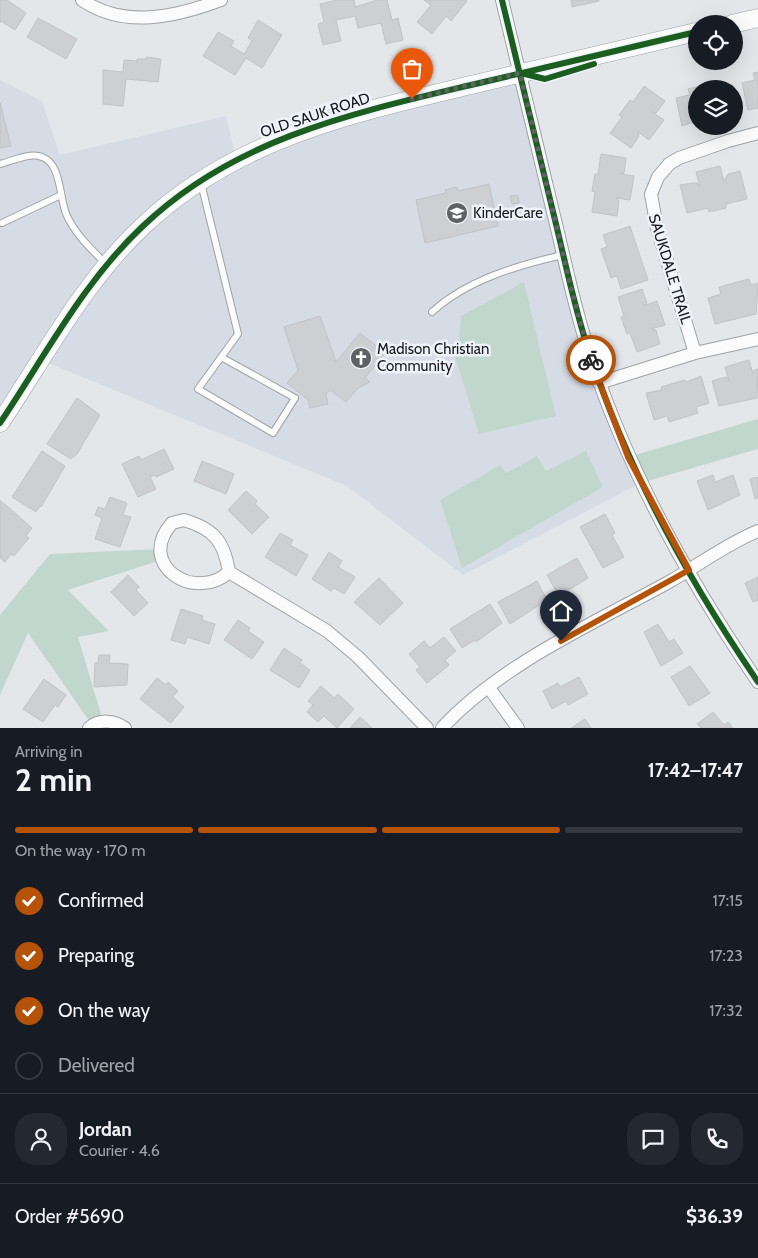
<!DOCTYPE html>
<html lang="en">
<head>
<meta charset="utf-8">
<style>
	:root { --surface:#171b24; --page:#242831; --text:#f1f3f6; --muted:#9ea1a6; --line:#363941; --accent:#b45309 }
	body { margin:0; font-family:Cabin,sans-serif; background:var(--page); color:var(--text); height:100vh; display:flex; flex-direction:column; font-size:19px; white-space:nowrap }
	* { box-sizing:border-box; margin:0 }
	p { font-size:16px; color:var(--muted) }
	.icon { flex:none; width:28px; height:28px; fill:none; stroke:currentColor; stroke-width:2; stroke-linecap:round; stroke-linejoin:round }
	.map { position:relative; height:728px; overflow:hidden }
	.panel { display:flex; flex-direction:column; background:var(--surface); flex:1 }
	.panel>* { flex:none }
	.tools { position:absolute; left:688px; top:15px; display:grid; gap:10px }
	.tools a { display:grid; place-items:center; width:55px; height:55px; border-radius:50%; background:var(--surface); box-shadow:0 5px 20px #0002; font-size:25px }
	.pin { position:absolute; display:grid; place-items:center; width:42px; height:42px; color:#fff; margin:-51px -21px; border-radius:50% 50% 50% 0; rotate:-45deg; box-shadow:0 0 5px #0007 }
	.pin .icon { rotate:45deg }
	.courier { position:absolute; display:grid; place-items:center; width:50px; height:50px; margin:-25px; border:4px solid #b45309; border-radius:50%; background:#fff; color:#222; box-shadow:0 1px 6px #0007 }
	.overview em { font-style:normal; font-weight:800 }
	.overview div { display:flex; flex-direction:column-reverse }
	.overview { display:flex; align-items:center; justify-content:space-between; height:85px; padding:0 15px }
	h1 { font-size:32px; font-weight:800; line-height:38px }
	.bar { display:grid; grid-template-columns:repeat(4,1fr); gap:8px 5px; align-content:center; height:60px; padding:0 15px }
	.bar i { height:6px; border-radius:4px; background:var(--line) }
	.bar .selected { background:var(--accent) }
	.bar p { grid-column:span 4 }
	.line { display:flex; align-items:center; gap:12px; padding:0 15px; border-top:1px solid var(--line) }
	.line div { flex:1 }
	.round { display:grid; place-items:center; flex:none; width:52px; height:52px; border-radius:20px; background:var(--page) }
	ol { padding:0 15px; list-style:none }
	li { display:flex; align-items:center; gap:15px; height:55px }
	li p { margin-inline-start:auto }
	li .icon { padding:5px; border-radius:50%; background:var(--accent); color:#fff; stroke-width:4 }
	li:last-child { color:var(--muted) }
	li i { width:28px; height:28px; border:2px solid var(--line); border-radius:50% }
	.map>svg:first-child { display:block }
</style>
</head>
<body>
<div class="map">
<svg width="758" height="728" viewBox="0 0 758 728">
	<rect width="100%" height="100%" fill="#e4e7ea"/>
	<path fill="#d6dce5" d="M520,73L581,329L641,483L463,575L347,486L41,360L0,423V80L42,101L60,155L226,116L236,158Z"/>
	<path fill="#c1d7cd" d="M524,282L556,416L479,434L451,343H459L461,316Z
		M758,419V449L641,483L628,457Z
		M586,451L603,487L462,568L440,500L500,465L506,473L537,456L546,471Z
		M159,549L161,560L68,590L109,631L78,637L103,721L92,725L28,633L0,695V615L50,554Z"/>
	<path fill="#cecfd2" stroke="#c1c3c5" d="M0,0H7L26,13L15,30L1,21L0,23Z
		M337,0H354L355,7L377,0H387L392,20L398,18L403,40L386,44L381,23L358,28L355,16L336,20L341,41L323,45L318,24L324,22L320,4Z
		M424,0H465L467,1L451,21L446,16L432,34L417,22L431,5Z
		M571,0H599V1L572,7Z
		M38,18L77,39L66,59L27,37Z
		M258,20L282,35L262,68L246,58L235,75L203,56L218,32L234,41L231,46L244,54L252,41L248,38Z
		M146,57L161,59L158,82L126,79L123,106L103,104V70L123,72L124,60L137,61V59H146Z
		M758,72V108L748,110L742,83L755,80L753,73Z
		M719,81L720,88L733,85L740,112L734,113V89H696V121L682,126L676,98L690,95L688,89Z
		M644,86L665,101L656,113L652,112L664,120L649,140L638,132L639,136L631,148L610,133L622,117L619,115L630,100L633,102Z
		M0,103L11,146L0,148Z
		M601,154L626,158L624,173L620,174L634,176L630,200L616,198L619,201L617,216L592,212L595,192L592,191L595,174H598Z
		M720,166L724,181L728,174L740,171L747,199L726,204V208L709,212L708,208L687,213L680,185L692,183H697L700,187L696,172Z
		M489,184L498,226L425,243L416,200L446,193L445,190L457,187L458,191Z
		M518,195L519,203L512,204L510,196Z
		M630,226L648,280L621,289L617,276L611,278L601,249L607,247L603,235Z
		M749,279L751,285L758,283L756,314L715,324L708,298L721,294L719,287Z
		M642,289L647,303L643,306L657,301L665,325L651,329L656,330L660,344L637,352L630,333L627,334L621,317L624,316L618,297Z
		M320,316L336,362L360,333L385,353L365,378L370,382L358,388L346,402L330,390L326,394L328,404L310,408L308,400L287,383L298,370L284,327Z
		M749,360L753,374L754,370L758,369L757,398L719,406L712,381L726,377L729,381L725,367Z
		M701,376L709,403L696,407L698,413L669,422L667,416L654,420L646,393L662,390L661,387L685,380L686,382Z
		M77,398L100,415L77,454L71,459L47,444Z
		M164,449L174,469L156,477L155,475L150,477L156,489L138,497L122,464L139,456L141,460Z
		M42,451L65,466L41,507L40,506L36,512L12,497Z
		M202,461L234,474L226,494L194,481Z
		M713,475L715,482L733,475L740,495L708,510L697,481Z
		M758,477V498L755,499L750,479Z
		M246,491L257,501L255,504L269,517L252,534L228,510Z
		M110,497L127,503L123,515L131,517L120,547L95,539L102,518L95,515L98,507L105,509Z
		M0,500L32,528L26,536L29,538L14,556L11,554L5,562L0,558Z
		M605,514L615,533L612,535L624,557L603,568L580,527Z
		M280,533L293,540L290,545L308,555L296,576L265,557Z
		M329,552L342,561L338,567L355,577L344,594L334,588L331,591L312,579Z
		M577,558L588,578L559,596L547,575Z
		M128,575L139,587L136,590L148,603L134,616L111,592Z
		M758,577V600L753,602L745,583Z
		M379,578L403,603L380,625L354,602Z
		M537,581L547,600L510,624L498,602Z
		M490,604L502,623L476,642L475,640L462,648L450,629Z
		M181,609L203,616L202,620L215,624L209,644L187,637L185,644L171,640Z
		M238,620L250,628L248,631L264,642L252,659L224,640Z
		M658,624L669,642L674,639L683,653L661,666L644,632Z
		M444,637L456,651L445,660L449,665L427,683L416,670L420,667L409,654L424,641L430,648Z
		M284,648L302,660L300,663L310,670L299,688L270,670Z
		M99,655H110L109,663L128,664L127,685L94,687L95,663H98Z
		M690,666L710,693L689,706L671,677Z
		M579,677L588,694L568,705L566,701L552,709L543,691L558,683L560,687Z
		M157,678L166,685L168,682L178,691L173,697L184,707L171,723L140,699Z
		M44,679L66,695L58,707L55,705L43,722L23,709Z
		M321,686L334,698L338,694L354,709L337,728L324,716L318,722L307,712L313,705L308,701Z
		M713,712L724,725L728,722L733,728H701L697,724Z
		M360,717L372,728H350Z
		M585,719L591,728H571Z"/>
	<g fill="none" stroke-linecap="round" stroke-linejoin="round">
		<g stroke="#9fa2a4" stroke-width="8">
			<path id="lane" d="M0,164C12,161 30,152 42,157C62,164 59,199 67,216C76,235 91,249 106,264
				M201,183L238,334L198,389L273,433L295,398L221,357
				M2,223L61,195
				M432,312C467,280 518,265 563,255"/>
		</g>
		<g stroke="#9fa2a4" stroke-width="14">
			<path id="street" d="M82,0C124,29 176,17 221,0
				M502,0C520,73 537,147 555,220C566,265 575,311 590,355C628,471 689,581 758,682
				M695,353L657,228L651,194L658,177L669,164L679,158L728,141L758,133
				M599,383L695,353L758,339
				M184,520C214,529 224,541 229,572C195,603 135,565 172,523Z
				M229,572L327,631L358,657L427,728
				M489,688L518,728
				M89,728C99,719 114,720 125,728
				M442,728C500,665 594,623 669,582C699,565 726,544 758,531"/>
		</g>
		<g stroke="#9fa2a4" stroke-width="19">
			<path id="secondary" d="M732,24L758,18
				M0,423C45,356 84,281 143,226C234,139 353,113 471,85C546,67 621,50 696,32"/>
		</g>
		<use href="#lane" stroke="#fbfbfc" stroke-width="6"/>
		<use href="#street" stroke="#fbfbfc" stroke-width="12"/>
		<use href="#secondary" stroke="#fbfbfc" stroke-width="18"/>
		<g stroke="#eef3fa" stroke-width="9">
			<path id="cycleway" d="M502,0C520,73 537,147 555,220C566,265 575,311 590,355C628,471 689,581 758,682
				M525,74L545,79L594,64
				M0,423C45,356 84,281 143,226C234,139 353,113 471,85C546,67 621,50 696,32"/>
		</g>
		<use href="#cycleway" stroke="#1b5e20" stroke-width="6"/>
	</g>
	<g fill="none" stroke-linecap="round" stroke-linejoin="round">
		<path stroke="#5f6163" stroke-width="5" stroke-dasharray="0 9" d="M412,99L520,73L572,292L591,360"/>
		<path stroke="#b45309" stroke-width="6" d="M561,641L689,570L628,457L591,360"/>
	</g>
	<defs>
		<g id="school-disc" transform="scale(1.125)"><circle r="9.5" fill="#5f6163" stroke="#eef3fa"/><path d="M0-5L7-2L0 1L-7-2ZM-4 1L0 2.5L4 1V4Q0 6-4 4Z" fill="#fff"/></g>
		<g id="church-disc" transform="scale(1.125)"><circle r="9.5" fill="#5f6163" stroke="#eef3fa"/><path d="M-1.2-6h2.4v3.5h3.3v2.4h-3.3V6h-2.4V-.1h-3.3v-2.4h3.3Z" fill="#fff"/></g>
	</defs>
	<g fill-rule="evenodd">
		<use href="#school-disc" x="457" y="213"/>
		<use href="#church-disc" x="361" y="358"/>
	</g>
	<g text-anchor="middle" stroke-width="5" stroke-linejoin="round" paint-order="stroke">
		<g font-size="15" fill="#17191b" stroke="#eef3fa">
			<text transform="translate(315 115) rotate(-18)" y="5">OLD SAUK ROAD</text>
			<text transform="translate(670 269) rotate(73)" y="5">SAUKDALE TRAIL</text>
		</g>
		<g font-size="15" fill="#17191b" stroke="#eef3fa" text-anchor="start">
			<text x="473" y="218">KinderCare</text>
			<text x="377" y="354">Madison Christian<tspan x="377" dy="17">Community</tspan></text>
		</g>
	</g>
</svg>
<div class="tools">
<a><svg class="icon" aria-label="locate" viewBox="0 0 24 24"><circle cx="12" cy="12" r="6"/><path d="M12 2v4M12 18v4M2 12h4M18 12h4"/></svg></a>
<a><svg class="icon" aria-label="layers" viewBox="0 0 24 24"><path d="M12 4l9 5-9 5-9-5zM3 14l9 5 9-5"/></svg></a>
</div>
<div class="pin" style="left:412px;top:99px;background:#ea580c"><svg class="icon" aria-label="bag" viewBox="0 0 24 24"><path d="M5 8h14l-1 12H6zM9 8a3 3 0 0 1 6 0"/></svg></div>
<div class="pin" style="left:561px;top:641px;background:#1f2937"><svg class="icon" aria-label="home" viewBox="0 0 24 24"><path d="M3 11l9-7 9 7M6 9v11h12V9"/></svg></div>
<div class="courier" style="left:591px;top:360px"><svg class="icon" aria-label="bike" viewBox="0 0 24 24"><circle cx="6" cy="16" r="4"/><circle cx="18" cy="16" r="4"/><path d="M6 16l4-8h5l3 8M10 8l3 8H6M13 5h3"/></svg></div>
</div>
<section class="panel">
<div class="overview"><div><h1>2 min</h1><p>Arriving in</p></div><em>17:42–17:47</em></div>
<div class="bar"><i class="selected"></i><i class="selected"></i><i class="selected"></i><i></i><p>On the way · 170 m</p></div>
<ol>
<li><svg class="icon" aria-label="check" viewBox="0 0 24 24"><path d="M5 12l5 5 9-10"/></svg>Confirmed<p>17:15</p></li>
<li><svg class="icon" aria-label="check" viewBox="0 0 24 24"><path d="M5 12l5 5 9-10"/></svg>Preparing<p>17:23</p></li>
<li><svg class="icon" aria-label="check" viewBox="0 0 24 24"><path d="M5 12l5 5 9-10"/></svg>On the way<p>17:32</p></li>
<li><i></i>Delivered</li>
</ol>
<div class="line" style="height:90px"><a class="round"><svg class="icon" aria-label="person" viewBox="0 0 24 24"><circle cx="12" cy="8" r="4"/><path d="M4 21q1-7 8-7t8 7"/></svg></a><div><b>Jordan</b><p>Courier · 4.6</p></div><a class="round"><svg class="icon" aria-label="chat" viewBox="0 0 24 24"><path d="M4 5h16v11H9l-5 4z"/></svg></a><a class="round"><svg class="icon" aria-label="phone" viewBox="0 0 24 24"><path d="M5 4h4l2 5-3 2q2 4 5 5l2-3 5 2v4C11 20 4 13 5 4z"/></svg></a></div>
<div class="line" style="height:65px"><div>Order #5690</div><b>$36.39</b></div>
</section>
</body>
</html>
